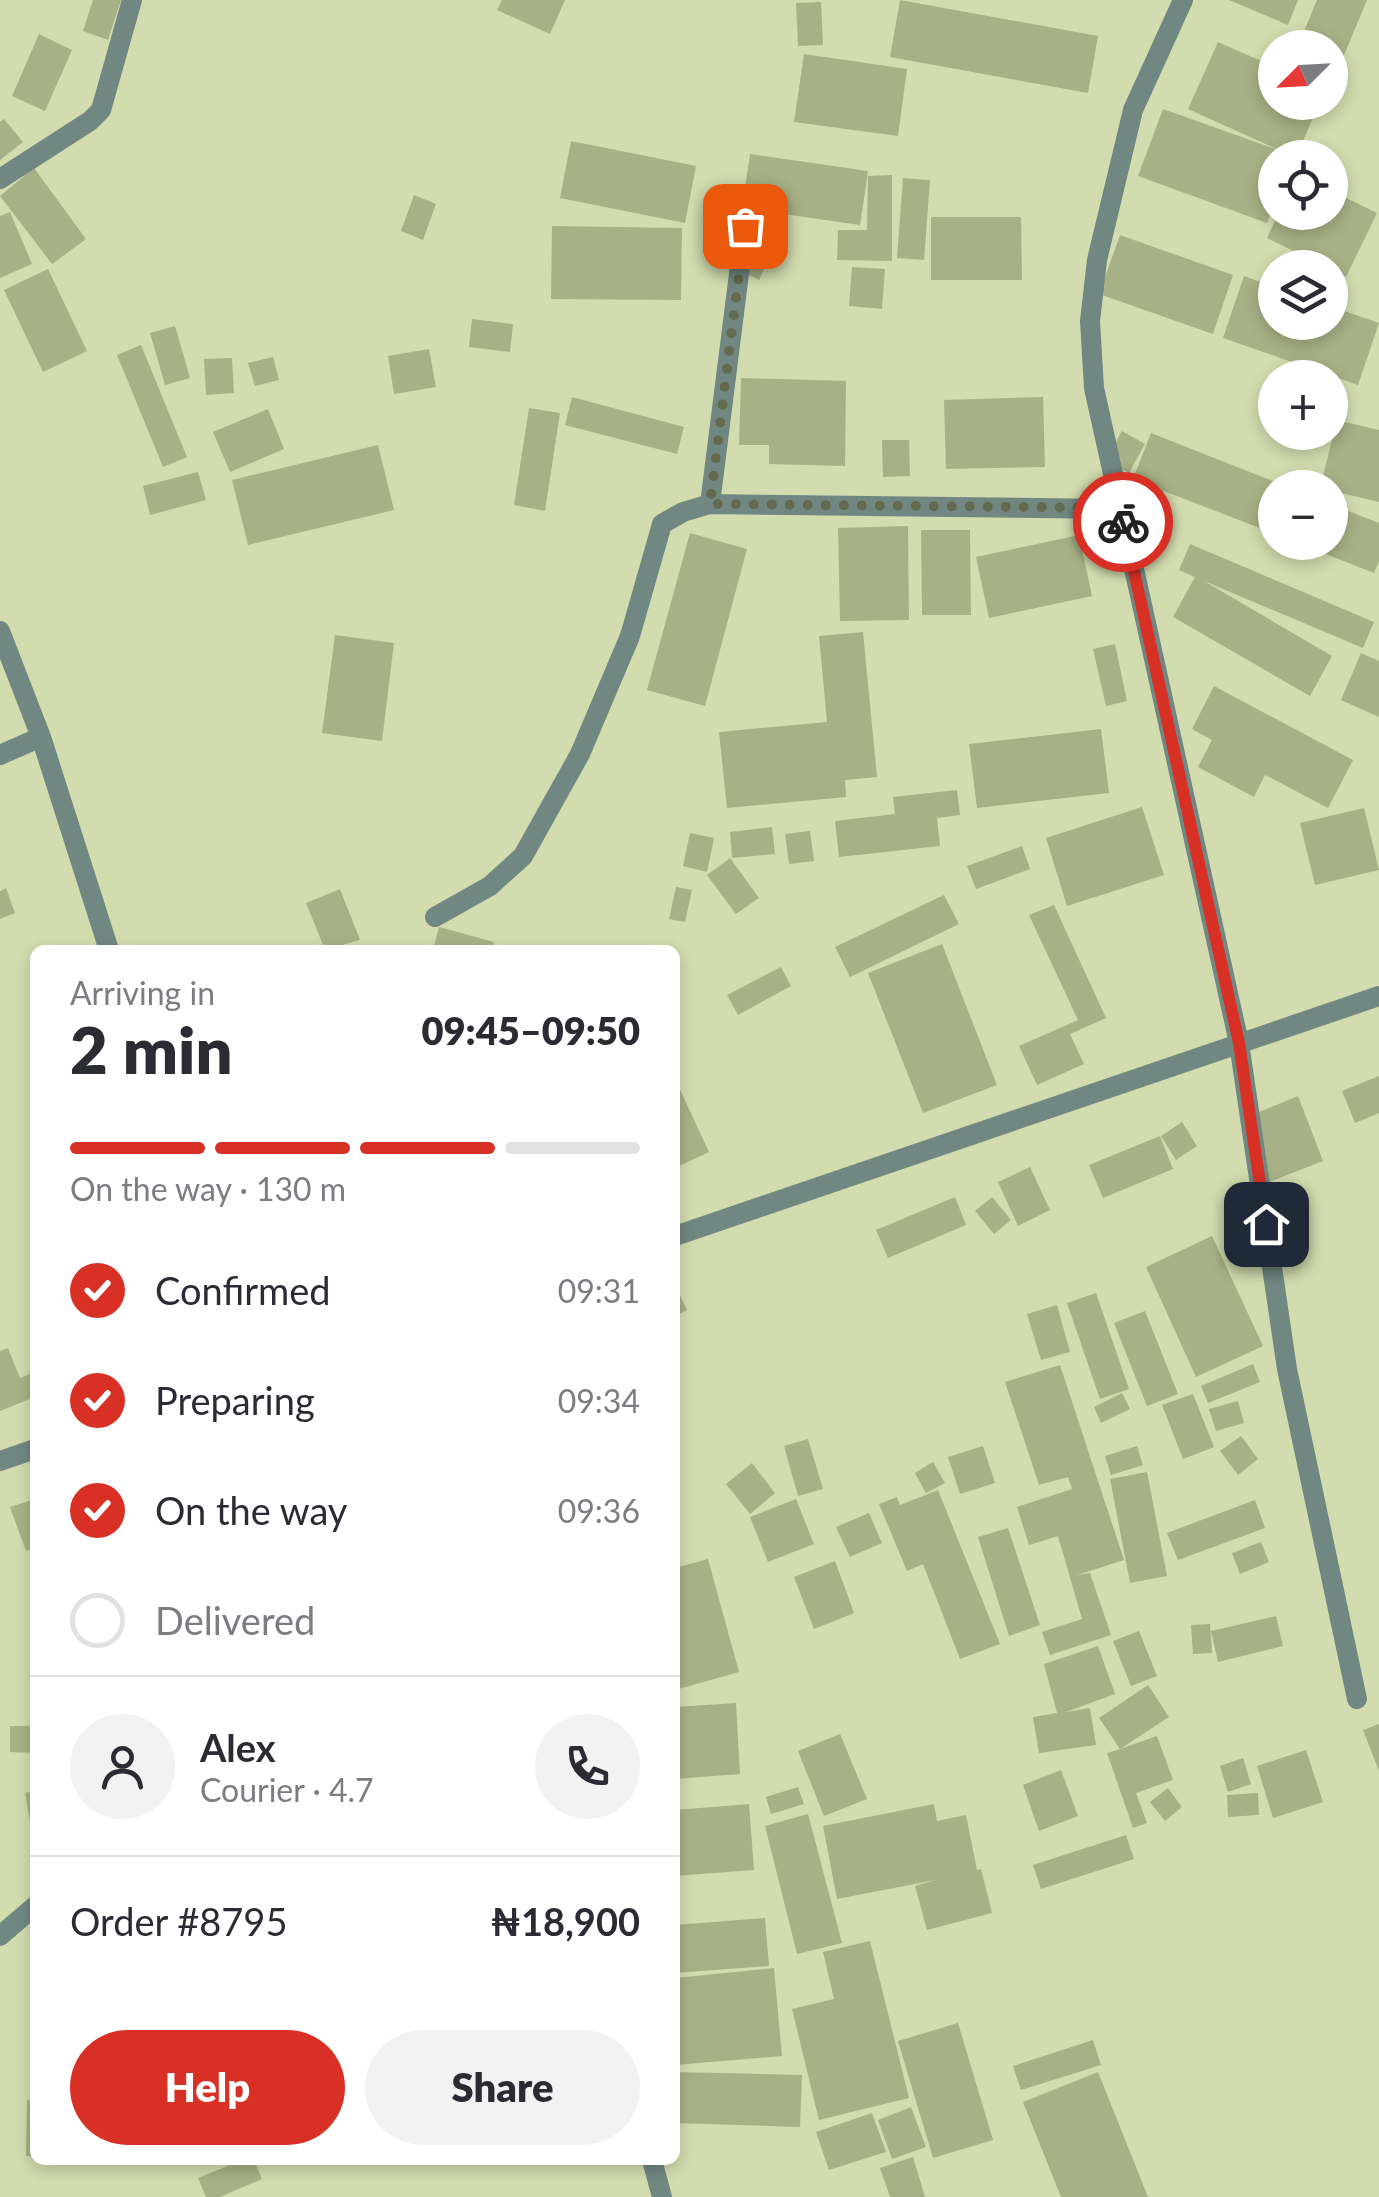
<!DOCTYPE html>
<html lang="en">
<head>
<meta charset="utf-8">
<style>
	:root { --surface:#fff; --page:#f2f2f3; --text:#2b2b33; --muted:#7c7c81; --line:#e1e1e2; --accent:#d93025 }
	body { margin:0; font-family:Lato,sans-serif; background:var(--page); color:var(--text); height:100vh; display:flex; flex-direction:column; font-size:38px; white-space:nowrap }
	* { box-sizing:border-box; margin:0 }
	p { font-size:32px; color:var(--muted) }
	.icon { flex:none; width:55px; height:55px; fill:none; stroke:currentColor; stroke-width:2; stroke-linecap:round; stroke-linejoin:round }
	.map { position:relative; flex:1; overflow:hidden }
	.panel { position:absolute; left:30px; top:945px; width:650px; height:1220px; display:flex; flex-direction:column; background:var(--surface); border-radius:15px; box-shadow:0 5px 15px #0003 }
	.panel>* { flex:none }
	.needle { width:65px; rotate:246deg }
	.buttons { position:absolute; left:1258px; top:30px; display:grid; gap:20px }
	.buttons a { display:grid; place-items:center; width:90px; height:90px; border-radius:50%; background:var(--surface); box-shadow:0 5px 15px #0003; font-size:50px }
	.pin { position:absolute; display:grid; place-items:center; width:85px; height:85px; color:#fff; margin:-42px; border-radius:20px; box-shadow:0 5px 15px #0006 }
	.courier { position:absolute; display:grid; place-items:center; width:100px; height:100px; margin:-50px; border:8px solid #d93025; border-radius:50%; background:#fff; color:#222; box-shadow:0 2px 12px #0007 }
	.summary em { font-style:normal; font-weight:800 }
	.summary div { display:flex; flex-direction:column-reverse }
	.summary { display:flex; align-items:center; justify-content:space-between; height:170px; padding:0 40px }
	h1 { font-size:65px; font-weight:800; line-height:75px }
	.bar { display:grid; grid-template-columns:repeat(4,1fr); gap:15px 10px; align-content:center; height:120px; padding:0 40px }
	.bar i { height:12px; border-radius:8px; background:var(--line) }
	.bar .current { background:var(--accent) }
	.bar p { grid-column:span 4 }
	.line { display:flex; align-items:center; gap:25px; padding:0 40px; border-top:2px solid var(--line) }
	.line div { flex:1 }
	.round { display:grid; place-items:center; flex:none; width:105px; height:105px; border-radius:52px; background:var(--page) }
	ol { padding:0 40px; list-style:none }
	li { display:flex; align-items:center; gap:30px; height:110px }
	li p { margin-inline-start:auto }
	li .icon { padding:10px; border-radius:50%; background:var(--accent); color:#fff; stroke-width:4 }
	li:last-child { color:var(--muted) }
	li i { width:55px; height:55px; border:5px solid var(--line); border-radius:50% }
	.button { display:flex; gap:20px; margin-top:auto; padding:20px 40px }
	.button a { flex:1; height:115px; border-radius:60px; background:var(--accent); color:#fff; font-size:40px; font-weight:800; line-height:115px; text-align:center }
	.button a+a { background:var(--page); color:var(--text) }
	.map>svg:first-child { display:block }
</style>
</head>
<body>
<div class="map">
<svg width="1379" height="2197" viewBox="0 0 1379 2197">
	<rect width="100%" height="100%" fill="#d2dcae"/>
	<path fill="#a8b185" d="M93,0H121L108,40L83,31Z
		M502,0H565L550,34L497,10Z
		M900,0L1098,36L1088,93L890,57Z
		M1229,0H1298L1288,25Z
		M1317,0H1367L1337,72L1330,69V48H1297Z
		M821,2L823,45L798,46L796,3Z
		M39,34L72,50L45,111L12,96Z
		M1218,42L1275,67V102H1320L1296,157L1275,158V201L1267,223L1138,176L1163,109L1281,151L1188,109Z
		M804,54L907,69L898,136L794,122Z
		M4,119L23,142L0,160V122Z
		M571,141L696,166L685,223L560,198Z
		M750,154L868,171L860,225L742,208Z
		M34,168L86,239L52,264L0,196Z
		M892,175V261L837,260L838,230H867L868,176Z
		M903,178L930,180L924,260L897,258Z
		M1330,190L1377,213L1346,277L1267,238L1279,212H1330Z
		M414,195L436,204L423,240L401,231Z
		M10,212L32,264L0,278V216Z
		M931,217H1021L1022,280H931Z
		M748,223L779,238L759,280L727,264Z
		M552,226L682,228L681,300L551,299Z
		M1120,235L1233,275L1213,334L1099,294Z
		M852,267L885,269L882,309L849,306Z
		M48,269L87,351L43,372L4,290Z
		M1244,276L1275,287V322H1330V306L1379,323L1358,385L1223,338Z
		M472,319L513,324L510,352L469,347Z
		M175,326L190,378L165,385L150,333Z
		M141,345L187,457L163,467L117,355Z
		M429,349L436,387L394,394L388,356Z
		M273,357L279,380L255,386L248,363Z
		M232,358L234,393L206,395L204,359Z
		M741,378L846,381L845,466L769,464V445H739Z
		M572,397L684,427L677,454L565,425Z
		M1043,397L1045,467L946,469L944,400Z
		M529,408L560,413L545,511L514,505Z
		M268,409L284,449L230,472L213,432Z
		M1337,420L1379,430V502L1320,488Z
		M1122,431L1145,444L1129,473L1106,460Z
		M1151,433L1288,487L1275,488V534L1133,479Z
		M882,440H909L910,476L883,477Z
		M378,445L394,510L248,545L232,480Z
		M198,472L206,500L150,515L143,486Z
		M1330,504L1379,523V561L1374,573L1298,543L1330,542Z
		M1140,511L1154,547L1127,556L1114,520Z
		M908,526L909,620L840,621L838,528Z
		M921,530H970L971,615H922Z
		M690,533L747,549L705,706L647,690Z
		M1079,535L1092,596L989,618L976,557Z
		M1190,544L1374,622L1363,648L1204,581L1332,656L1310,696L1173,617L1195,577L1179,570Z
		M863,632L877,777L845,780L846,797L727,808L719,732L827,722L819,636Z
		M335,635L394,643L382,741L322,733Z
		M1115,644L1127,701L1106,706L1093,649Z
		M1361,653L1379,661V717L1341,700Z
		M1214,686L1353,760L1328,808L1265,775L1254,797L1198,767L1212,740L1192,729Z
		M1101,729L1109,793L977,808L969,744Z
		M957,790L960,815L937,818L940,846L839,857L835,821L895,814L893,797Z
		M1142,807L1164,875L1067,906L1046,838Z
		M1364,808L1379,870L1315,885L1300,823Z
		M772,827L775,854L732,858L730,832Z
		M810,831L814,861L789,864L785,834Z
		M690,833L714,838L707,872L683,866Z
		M1022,846L1030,869L976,889L967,866Z
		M730,858L759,898L736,914L707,875Z
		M676,887L692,890L685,922L669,919Z
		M6,888L15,913L0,919V891Z
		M340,889L360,940L325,950L306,903Z
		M944,895L959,924L850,977L835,947Z
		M1054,905L1106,1018L1070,1034L1084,1064L1037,1085L1019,1046L1078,1020L1029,915Z
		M439,927L494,942L492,950H433Z
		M942,944L997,1085L923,1113L868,973Z
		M781,967L791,986L738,1015L727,995Z
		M1379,1076V1113L1355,1123L1342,1091Z
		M675,1079L709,1152L675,1168Z
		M1298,1096L1323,1161L1267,1183L1242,1119Z
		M1182,1122L1197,1146L1176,1160L1161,1136Z
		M1160,1136L1173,1169L1103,1198L1089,1165Z
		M1030,1167L1050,1210L1018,1226L998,1182Z
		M955,1197L966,1225L888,1258L876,1230Z
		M992,1197L1011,1220L994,1234L975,1211Z
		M1212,1236L1263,1346L1196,1377L1146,1267Z
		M675,1285L687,1310L675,1316Z
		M1096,1293L1129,1389L1100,1399L1067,1303Z
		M1057,1305L1070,1352L1041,1360L1027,1314Z
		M1145,1311L1178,1394L1147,1406L1114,1323Z
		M8,1348L20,1378L35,1372V1397L0,1411V1351Z
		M1253,1364L1260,1382L1208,1403L1201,1386Z
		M1060,1365L1124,1560L1077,1575L1090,1573L1111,1635L1050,1655L1042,1632L1082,1619L1058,1536L1029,1545L1017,1507L1072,1489L1068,1477L1039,1485L1005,1382Z
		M1122,1393L1130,1409L1101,1423L1094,1407Z
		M1193,1394L1214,1447L1183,1459L1162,1405Z
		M1238,1401L1244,1423L1216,1431L1209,1409Z
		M1241,1436L1258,1459L1238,1475L1220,1451Z
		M808,1439L823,1489L798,1496L784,1446Z
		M983,1446L995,1483L960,1494L948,1457Z
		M1137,1446L1143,1465L1111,1475L1105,1456Z
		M933,1462L945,1483L926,1493L915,1473Z
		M752,1463L775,1493L750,1514L726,1484Z
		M1147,1472L1167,1576L1130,1583L1110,1479Z
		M938,1490L1000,1644L960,1659L923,1564L907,1571L879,1504L897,1497L900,1505Z
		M35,1499V1548L26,1551L10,1507Z
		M796,1499L814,1544L768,1562L750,1517Z
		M1255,1500L1265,1528L1178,1560L1167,1533Z
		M869,1513L882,1543L850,1557L836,1527Z
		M1008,1528L1040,1625L1009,1636L978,1537Z
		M1261,1542L1269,1562L1240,1574L1232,1553Z
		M708,1559L739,1672L675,1690V1583L679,1582L675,1568Z
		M835,1561L854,1613L814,1629L794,1577Z
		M1276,1616L1283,1646L1218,1662L1211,1631Z
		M1210,1624L1212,1653L1193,1654L1191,1625Z
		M1139,1631L1157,1676L1131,1686L1113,1641Z
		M1098,1646L1115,1694L1066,1712L1090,1708L1096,1745L1039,1753L1033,1717L1057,1713L1044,1664Z
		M1148,1685L1169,1717L1120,1749L1157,1736L1173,1780L1136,1793L1147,1823L1133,1828L1107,1753L1120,1749L1099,1718Z
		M736,1703L740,1774L675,1779V1707Z
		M1379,1724V1771L1363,1730Z
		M10,1726H35V1753L10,1752Z
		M840,1734L867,1799L824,1816L798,1751Z
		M1306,1750L1323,1802L1273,1818L1257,1766Z
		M1243,1758L1251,1784L1228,1792L1220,1766Z
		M1061,1770L1078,1816L1039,1831L1023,1785Z
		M798,1787L804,1804L771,1814L766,1797Z
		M1168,1788L1182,1807L1165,1821L1150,1802Z
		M35,1791V1838H33L25,1793Z
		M1258,1793L1259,1815L1228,1817L1227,1795Z
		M749,1804L754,1870L675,1876V1810Z
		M934,1804L937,1821L966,1815L977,1870L981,1869L992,1913L927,1930L915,1886L935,1880L837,1899L823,1826Z
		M808,1814L842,1943L797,1954L765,1826Z
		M1126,1835L1134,1859L1041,1889L1033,1865Z
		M765,1918L769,1966L675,1973V1925Z
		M870,1941L909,2098L819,2120L792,2009L834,1999L823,1952Z
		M774,1968L782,2056L675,2065V1978Z
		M958,2023L993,2140L933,2158L898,2041Z
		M1093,2040L1101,2065L1021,2090L1013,2066Z
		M675,2072L802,2075L800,2127L675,2123Z
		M1098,2072L1148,2197H1061L1023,2102Z
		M27,2100H35V2157L26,2156Z
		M911,2107L926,2147L892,2159L878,2120Z
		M872,2113L886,2152L829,2170L816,2132Z
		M913,2157L925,2197H890L880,2168Z
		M242,2160H254L262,2179L220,2197H206L198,2178Z"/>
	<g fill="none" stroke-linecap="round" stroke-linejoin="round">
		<path stroke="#718882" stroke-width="20" d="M1183,0L1133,110L1097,260L1090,321L1094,388L1239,1043L1287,1369L1357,1699
			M0,179L90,121L101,110L132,0
			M710,504L745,226
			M0,631L41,737L109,950
			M0,755L41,737
			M435,917L490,886L523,856L580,754L630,636L662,524L683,512L710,504L1120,509
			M675,1236L1379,996
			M0,1461L35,1449
			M0,1936L35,1906
			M652,2160L662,2197"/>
	</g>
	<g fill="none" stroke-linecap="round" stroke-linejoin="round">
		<path stroke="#646a4e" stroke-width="10" stroke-dasharray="0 18" d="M745,226L710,504L1120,508L1123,522"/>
		<path stroke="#d93025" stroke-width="12" d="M1123,522L1239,1043L1266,1224"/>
	</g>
</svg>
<div class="buttons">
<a><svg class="needle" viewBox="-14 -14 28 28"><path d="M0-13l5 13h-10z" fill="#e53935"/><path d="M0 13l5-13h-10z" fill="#7c7c81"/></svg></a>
<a><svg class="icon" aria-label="locate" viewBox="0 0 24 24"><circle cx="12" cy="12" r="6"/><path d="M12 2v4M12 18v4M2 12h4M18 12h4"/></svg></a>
<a><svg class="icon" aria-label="layers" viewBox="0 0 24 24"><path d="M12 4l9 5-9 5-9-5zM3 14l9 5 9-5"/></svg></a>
<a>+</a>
<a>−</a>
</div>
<div class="pin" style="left:745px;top:226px;background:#ea580c"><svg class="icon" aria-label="bag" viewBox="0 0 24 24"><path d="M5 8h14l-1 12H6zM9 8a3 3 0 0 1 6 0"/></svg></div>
<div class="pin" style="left:1266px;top:1224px;background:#1f2937"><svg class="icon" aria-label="home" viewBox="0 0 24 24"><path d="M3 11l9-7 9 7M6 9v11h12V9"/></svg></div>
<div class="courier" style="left:1123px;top:522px"><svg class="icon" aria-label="bike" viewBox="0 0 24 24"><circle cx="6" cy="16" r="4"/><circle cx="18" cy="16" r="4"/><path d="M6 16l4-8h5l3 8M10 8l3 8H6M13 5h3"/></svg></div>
<section class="panel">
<div class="summary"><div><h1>2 min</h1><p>Arriving in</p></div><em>09:45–09:50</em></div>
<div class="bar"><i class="current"></i><i class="current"></i><i class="current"></i><i></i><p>On the way · 130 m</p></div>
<ol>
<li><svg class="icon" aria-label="check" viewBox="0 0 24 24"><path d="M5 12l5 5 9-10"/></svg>Confirmed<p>09:31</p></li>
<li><svg class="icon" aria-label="check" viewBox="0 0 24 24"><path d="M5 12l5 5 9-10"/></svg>Preparing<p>09:34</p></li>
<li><svg class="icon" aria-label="check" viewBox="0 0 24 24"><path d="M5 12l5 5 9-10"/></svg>On the way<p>09:36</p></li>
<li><i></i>Delivered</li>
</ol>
<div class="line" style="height:180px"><a class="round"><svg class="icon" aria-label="person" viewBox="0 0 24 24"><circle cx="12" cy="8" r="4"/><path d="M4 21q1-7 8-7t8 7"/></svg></a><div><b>Alex</b><p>Courier · 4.7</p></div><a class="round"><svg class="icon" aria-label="phone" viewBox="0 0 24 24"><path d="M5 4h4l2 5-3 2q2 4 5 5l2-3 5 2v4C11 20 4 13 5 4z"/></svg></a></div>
<div class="line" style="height:130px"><div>Order #8795</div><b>₦18,900</b></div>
<div class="button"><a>Help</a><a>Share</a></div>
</section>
</div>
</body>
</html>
